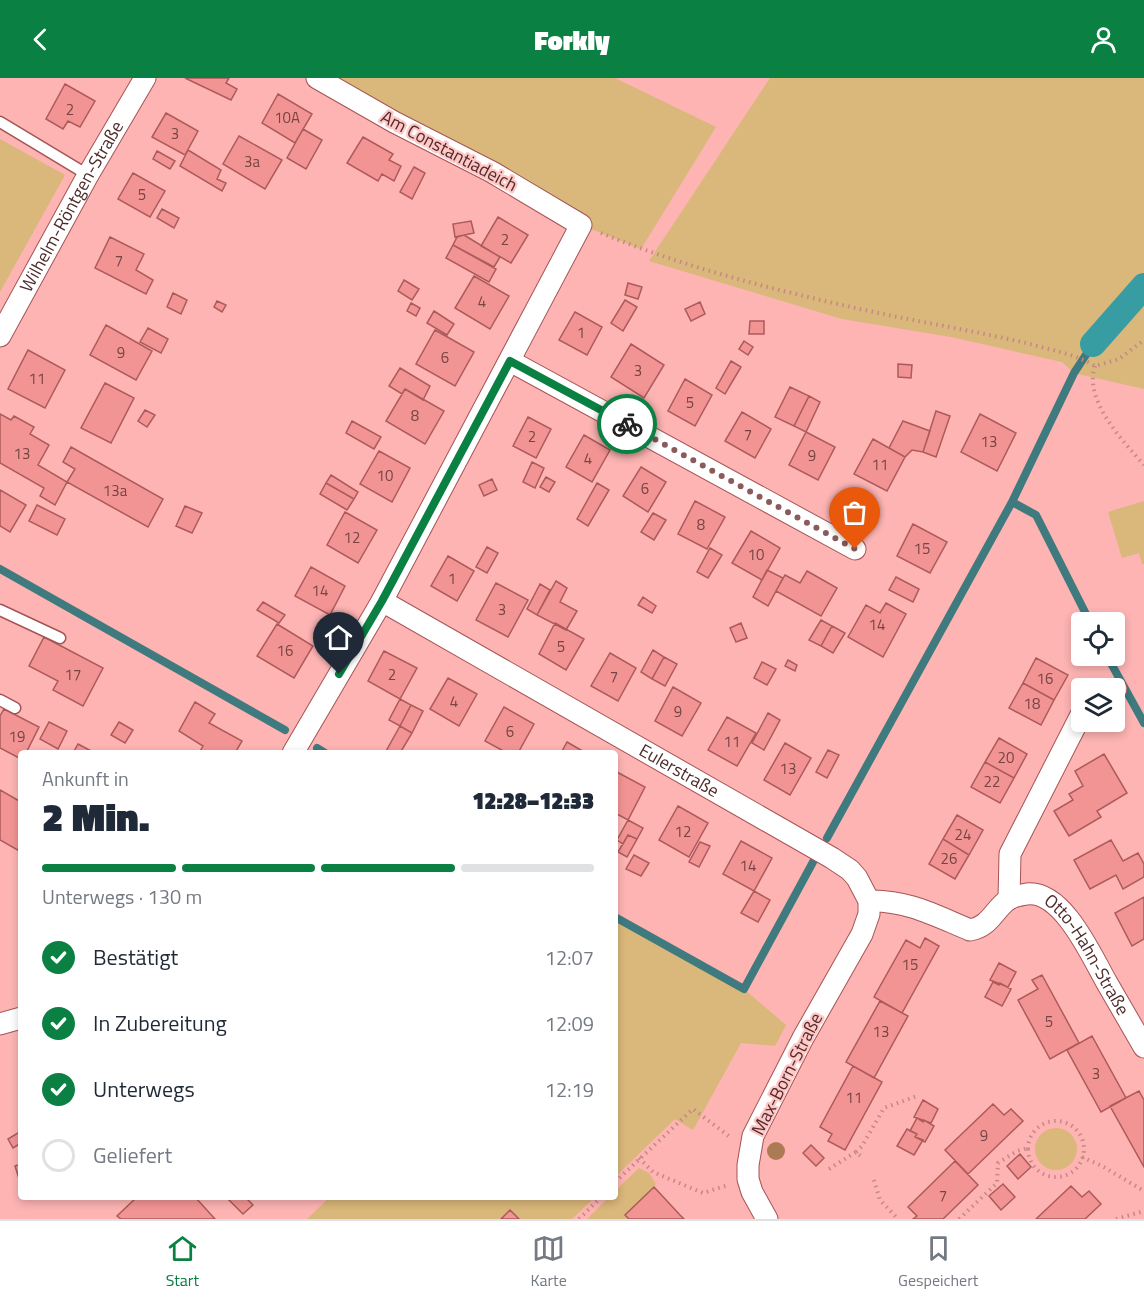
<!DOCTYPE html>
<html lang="de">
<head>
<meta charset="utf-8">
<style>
	:root { --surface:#fff; --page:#f6f6f7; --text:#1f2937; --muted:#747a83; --line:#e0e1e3; --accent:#0b8043 }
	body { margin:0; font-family:"Titillium Web",sans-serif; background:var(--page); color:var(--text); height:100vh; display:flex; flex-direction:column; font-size:22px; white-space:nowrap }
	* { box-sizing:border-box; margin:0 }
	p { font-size:20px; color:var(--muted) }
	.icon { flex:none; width:33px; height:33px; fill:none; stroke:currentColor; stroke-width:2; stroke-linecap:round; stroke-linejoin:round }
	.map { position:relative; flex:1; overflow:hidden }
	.details { position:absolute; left:18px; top:672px; width:600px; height:450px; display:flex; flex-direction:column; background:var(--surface); border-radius:6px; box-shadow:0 3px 9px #0003 }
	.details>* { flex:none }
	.controls { position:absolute; left:1071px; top:534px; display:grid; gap:12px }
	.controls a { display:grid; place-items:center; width:54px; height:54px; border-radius:6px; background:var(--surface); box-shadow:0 3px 9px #0003; font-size:30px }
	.pin { position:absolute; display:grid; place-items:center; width:51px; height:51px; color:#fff; margin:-62px -26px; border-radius:50% 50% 50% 0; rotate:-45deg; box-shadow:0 0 6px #0007 }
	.pin .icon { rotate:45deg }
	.courier { position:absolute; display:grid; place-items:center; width:60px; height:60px; margin:-30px; border:4px solid #0b8043; border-radius:50%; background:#fff; color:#222; box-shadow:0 2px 8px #0007 }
	.headline em { font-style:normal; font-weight:800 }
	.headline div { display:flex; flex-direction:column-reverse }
	.headline { display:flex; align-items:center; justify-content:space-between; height:102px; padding:0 24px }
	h1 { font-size:39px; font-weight:800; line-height:45px }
	.bar { display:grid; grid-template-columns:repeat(4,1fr); gap:9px 6px; align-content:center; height:72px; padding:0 24px }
	.bar i { height:8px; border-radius:4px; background:var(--line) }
	.bar .selected { background:var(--accent) }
	.bar p { grid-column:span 4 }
	ol { padding:0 24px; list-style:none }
	li { display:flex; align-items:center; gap:18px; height:66px }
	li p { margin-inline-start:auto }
	li .icon { padding:6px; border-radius:50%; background:var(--accent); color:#fff; stroke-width:4 }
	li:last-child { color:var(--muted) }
	li i { width:33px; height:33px; border:3px solid var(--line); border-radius:50% }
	header { display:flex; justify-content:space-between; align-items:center; height:78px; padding:0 24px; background:var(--accent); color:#fff; font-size:27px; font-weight:800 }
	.menu { display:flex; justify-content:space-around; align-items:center; height:84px; border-top:2px solid var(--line); background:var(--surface); font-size:16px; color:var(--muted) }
	.menu a { display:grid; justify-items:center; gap:3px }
	.menu .selected { color:var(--accent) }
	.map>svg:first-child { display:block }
</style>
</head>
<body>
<header><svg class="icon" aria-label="back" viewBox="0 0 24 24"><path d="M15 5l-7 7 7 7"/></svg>Forkly<svg class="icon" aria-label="person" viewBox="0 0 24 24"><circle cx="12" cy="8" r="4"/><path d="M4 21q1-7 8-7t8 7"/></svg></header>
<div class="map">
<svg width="1144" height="1141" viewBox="0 0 1144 1141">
	<rect width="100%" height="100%" fill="#fdb4b3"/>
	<path fill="#dab77a" d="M317,0H615L716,49L641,171L581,147Z
		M770,0H1144V208L1093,266L1077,290L1144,220V311L1074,295L1062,284L951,259L842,241L649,183Z
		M0,61L65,97L0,214Z
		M1144,423V486H1142L1139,475L1122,480L1108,434Z
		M618,841L744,911L786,947L775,968L741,965L693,1052L675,1041L615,1099V843Z
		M1035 1071a21 21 0 1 1 42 0a21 21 0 1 1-42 0Z
		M639,1090L649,1095L656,1106L625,1137L629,1141H587L609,1119H615V1113Z
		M330,1119H595L572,1141H519L510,1132L501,1141H307Z"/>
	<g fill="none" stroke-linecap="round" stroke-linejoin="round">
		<path stroke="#3e7a7e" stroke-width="8" d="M0,491L285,652
			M1090,544L1036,437L1012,424L1074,295L1093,266
			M1107,578L1144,645
			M317,670L325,675
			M827,760L1012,424
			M615,839L744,911L813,784"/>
		<path stroke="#379da2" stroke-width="26" d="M1093,266L1144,208"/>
	</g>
	<path fill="#f39494" stroke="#ac5a5b" stroke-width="1.5" d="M185,0H229L226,5L237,11L231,22Z
		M65,6L95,23L80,49L68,43L63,51L46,41Z
		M278,16L312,36L295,65L262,45Z
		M166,35L198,53L185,77L152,59Z
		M303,51L322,62L306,91L287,80Z
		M239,58L282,82L265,111L223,86Z
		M363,59L393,76L389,82L401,88L394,103L382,96L378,103L347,85Z
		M188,72L221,92L217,101L226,105L222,113L180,88Z
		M157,73L175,83L170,91L153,81Z
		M414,89L425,95L412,121L400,114Z
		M133,95L165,113L150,139L118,121Z
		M162,131L179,140L174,150L157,140Z
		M498,139L528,157L511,185L481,168Z
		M471,143L474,155L455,159L453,146Z
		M464,157L500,179L494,189L453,167L457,159Z
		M110,159L144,176L136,192L153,202L146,216L95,190Z
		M453,167L496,191L489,204L446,180Z
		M474,198L509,218L490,251L455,230Z
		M404,202L419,211L412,222L398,213Z
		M628,205L642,209L638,221L625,217Z
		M173,215L187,222L181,236L167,229Z
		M625,222L637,229L623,253L611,245Z
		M217,223L226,227L222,234L214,229Z
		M700,224L705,236L691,243L685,231Z
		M411,225L420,230L416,238L407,233Z
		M434,233L454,246L447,257L427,245Z
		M575,234L602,249L587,277L559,262Z
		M750,243H764V256H749Z
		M106,247L152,273L136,302L90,277Z
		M148,250L168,261L161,275L140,264Z
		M435,252L474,274L455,308L416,286Z
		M744,263L753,269L748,277L739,271Z
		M631,266L664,287L644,320L611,299Z
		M28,272L65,292L45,330L8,311Z
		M731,283L741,289L725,316L716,310Z
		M898,286L912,287L911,300L898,299Z
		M400,290L430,308L423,322L405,311L402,316L389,308Z
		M685,301L712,317L695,348L668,333Z
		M105,305L134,320L111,365L81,350Z
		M790,309L809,318L794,348L775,339Z
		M405,311L444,333L425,366L386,343Z
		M809,318L820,324L806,354L794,348Z
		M145,332L155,337L147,349L138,343Z
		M936,333L950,338L936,379L923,374Z
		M742,334L771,351L755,380L725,363Z
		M0,336L11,342L14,338L34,349L30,356L49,367L38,387L67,404L55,427L40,418L44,410L0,385Z
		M980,336L1016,355L997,393L961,374Z
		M528,339L551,351L536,380L513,368Z
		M352,343L381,359L374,371L346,355Z
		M903,343L930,353L923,374L912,372L905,379L889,370Z
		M806,354L835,369L818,402L789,387Z
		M584,357L610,372L592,404L566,389Z
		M873,361L905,379L887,413L854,396Z
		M71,369L163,421L148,449L67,404L75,391L63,384Z
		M379,373L410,390L392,424L360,406Z
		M532,384L544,390L535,410L523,404Z
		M641,389L666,404L648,434L623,418Z
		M331,397L358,414L354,421L326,405Z
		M546,399L555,404L549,414L540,409Z
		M492,401L497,412L484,418L479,407Z
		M326,405L354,421L347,432L320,416Z
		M597,405L609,412L588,448L577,441Z
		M0,412L26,427L10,454L0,448Z
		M695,423L725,439L707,471L678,456Z
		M37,427L65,441L57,457L29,443Z
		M185,428L202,435L192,455L176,448Z
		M345,434L377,452L358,485L327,467Z
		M653,435L666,442L654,462L641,454Z
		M913,446L947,464L930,495L897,478Z
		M751,453L780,470L762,502L732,485Z
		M487,469L498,475L487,495L476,489Z
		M710,470L722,477L708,500L697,494Z
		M448,478L474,493L457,523L431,508Z
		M311,489L345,508L330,537L295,518Z
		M767,492L783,500L768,528L753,519Z
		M807,493L837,510L821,538L776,513L785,497L800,505Z
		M896,499L919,511L913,524L889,512Z
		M556,503L567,510L560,524L577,533L566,552L537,537Z
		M496,505L528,522L508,559L476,542Z
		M540,506L550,512L537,537L527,531Z
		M643,519L656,528L652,535L638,527Z
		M263,524L285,537L279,545L257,532Z
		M886,525L906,536L883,579L848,559L866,527L880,535Z
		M821,542L832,548L821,568L809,562Z
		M555,545L584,561L566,592L539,576Z
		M741,545L747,560L736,564L730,550Z
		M277,546L313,568L294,600L257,578Z
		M832,548L845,555L833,575L821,568Z
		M44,559L103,590L83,628L53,612L58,603L29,588Z
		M653,572L664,579L652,601L641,594Z
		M384,573L417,590L400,621L368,603Z
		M610,575L636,590L618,623L591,608Z
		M664,579L677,586L665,608L652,601Z
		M1036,580L1068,597L1054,622L1023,605Z
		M788,582L797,587L795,593L785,588Z
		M762,584L776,591L767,607L754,600Z
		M448,600L477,616L459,648L430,631Z
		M1023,605L1054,622L1041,647L1009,630Z
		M673,609L701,625L682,658L655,643Z
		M400,621L411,627L400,648L389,642Z
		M195,624L215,636L209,645L242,663L235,675H199L203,668L179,653Z
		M411,627L423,633L412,655L400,648Z
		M504,629L534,646L518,675H507L485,663Z
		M4,631L39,649L26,675H21V681L0,670V638Z
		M768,635L780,642L764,672L752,665Z
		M727,639L756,655L737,688L708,672Z
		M49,644L67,653L58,671L40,661Z
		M119,644L133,652L125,665L111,657Z
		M400,648L412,655L400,675H385Z
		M999,660L1027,676L1014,700L985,684Z
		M567,664L586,675H561Z
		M785,665L811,680L790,717L764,702Z
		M78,666L93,674L92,675H73Z
		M828,672L839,677L827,700L816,694Z
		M1104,676L1127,715L1097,733L1101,739L1069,758L1054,733L1073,722L1069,716L1083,708L1075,693Z
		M985,684L1014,700L1000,725L971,709Z
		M615,693L645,709L628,742L615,735Z
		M0,712L21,724V774L0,762Z
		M678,728L708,745L689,779L659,762Z
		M957,737L983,752L969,777L943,761Z
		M628,742L643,750L637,761L628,757L623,766L617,762Z
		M628,757L637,761L627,779L618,774Z
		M943,761L969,777L955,801L929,786Z
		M1111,762L1123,783L1138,775L1144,786V799L1123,811L1116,797L1090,811L1074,782Z
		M741,763L772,780L754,813L723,796Z
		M700,764L710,768L699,789L689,784Z
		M634,777L649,785L641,798L626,791Z
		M754,813L770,822L758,844L741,835Z
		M1144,819V861L1132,868L1115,835Z
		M925,860L939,868L902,935L874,919L906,862L920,870Z
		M999,885L1016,894L1008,909L990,902Z
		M1042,897L1079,965L1050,981L1018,922L1038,911L1032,902Z
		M993,904L999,907L1000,905L1011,911L1002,928L985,919Z
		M880,923L908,938L874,1000L846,984Z
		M1092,958L1126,1020L1101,1034L1067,972Z
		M853,988L882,1004L845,1072L828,1063L832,1056L820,1049Z
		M1139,1013L1144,1022V1089L1110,1028Z
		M923,1022L938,1031L931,1045L914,1039Z
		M993,1026L1004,1037L1011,1031L1023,1043L968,1096L945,1072Z
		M917,1040L923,1044L924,1042L934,1048L925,1064L915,1059L917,1056L910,1053Z
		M907,1051L917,1056L915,1059L923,1062L914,1077L897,1068Z
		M21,1053V1065L13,1070L8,1061Z
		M811,1067L824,1080L816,1088L803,1075Z
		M1020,1076L1031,1089L1018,1101L1007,1088Z
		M955,1083L978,1107L943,1141H913L917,1138L908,1129Z
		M21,1086V1107L15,1088Z
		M1003,1106L1015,1119L1001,1132L989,1118Z
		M1071,1108L1082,1119L1089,1113L1101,1126L1085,1141H1036Z
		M654,1109L680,1137L684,1141H629L625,1137Z
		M137,1119H195L215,1141H121L117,1138Z
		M226,1119H245L253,1127L243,1136Z
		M510,1132L519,1141H501Z"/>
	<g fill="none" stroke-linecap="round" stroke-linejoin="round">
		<g stroke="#a55455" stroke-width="13">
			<path id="lane" d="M0,44L88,97
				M0,532L60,560
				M0,622L15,630"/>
		</g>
		<g stroke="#a55455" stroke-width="23">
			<g id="street">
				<path id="s1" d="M0,258L88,97L145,0"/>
				<path d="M510,283L855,471"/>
				<path id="s2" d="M382,523L832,780L850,792L857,800L869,823V836L862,856L803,960L753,1058L748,1087V1101L752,1114L767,1141"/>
				<path d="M1114,612L1116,611"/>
				<path d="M293,675L382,523L581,147L492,94L394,44L317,0"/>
				<path d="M1009,821L1010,776L1082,635"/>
				<path id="s3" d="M869,823C908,822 936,838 970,852C990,849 994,831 1009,821C1014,818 1022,817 1027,816C1063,812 1092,879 1107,905C1119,926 1132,948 1144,969"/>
				<path d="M0,946L21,940"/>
			</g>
		</g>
		<path stroke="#c58887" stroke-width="4" stroke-dasharray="1.5 4.5" stroke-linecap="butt" d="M601,155C681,188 767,210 851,229C908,242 965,251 1022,264C1047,271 1073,275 1095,288L1119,281L1144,262
			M1095,288C1083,322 1123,363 1144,387
			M1028 1071a28 28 0 1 1 56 0a28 28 0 1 1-56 0Z
			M856,1074L862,1068L884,1030L917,1018
			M1082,1079L1102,1088L1144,1113
			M639,1080L653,1094L703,1115L728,1107
			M829,1091L856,1074L863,1080
			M874,1102L880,1122L898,1141
			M615,1104L693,1031L730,1059
			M579,1141L601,1119
			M959,1141L997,1105L998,1085L1017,1073L1028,1070
			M1116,1141L1144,1133"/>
		<use href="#lane" stroke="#fff" stroke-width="10"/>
		<use href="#street" stroke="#fff" stroke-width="21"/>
	</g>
	<circle fill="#ac7a53" cx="776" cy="1073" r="9"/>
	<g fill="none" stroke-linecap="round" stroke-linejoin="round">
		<path stroke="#8b5a5a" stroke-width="6" stroke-dasharray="0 10.8" d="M627,346L855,471"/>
		<path stroke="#0b8043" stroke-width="8" d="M339,596L382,523L510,283L627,346"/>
	</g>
	<g text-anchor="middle" stroke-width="4.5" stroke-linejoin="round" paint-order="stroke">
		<g font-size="15" fill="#744">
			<text x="70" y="37">2</text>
			<text x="287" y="45">10A</text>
			<text x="175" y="61">3</text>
			<text x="252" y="89">3a</text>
			<text x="142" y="122">5</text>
			<text x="505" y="167">2</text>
			<text x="119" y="188">7</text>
			<text x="482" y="229">4</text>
			<text x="581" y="260">1</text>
			<text x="121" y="280">9</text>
			<text x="445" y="285">6</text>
			<text x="638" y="298">3</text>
			<text x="37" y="306">11</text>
			<text x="690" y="330">5</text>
			<text x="415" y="343">8</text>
			<text x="748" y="362">7</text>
			<text x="532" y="364">2</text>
			<text x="989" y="369">13</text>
			<text x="22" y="381">13</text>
			<text x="812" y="383">9</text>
			<text x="588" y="386">4</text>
			<text x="880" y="392">11</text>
			<text x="385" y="403">10</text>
			<text x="645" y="416">6</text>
			<text x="115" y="418">13a</text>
			<text x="701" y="452">8</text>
			<text x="352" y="465">12</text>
			<text x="922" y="476">15</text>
			<text x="756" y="482">10</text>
			<text x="452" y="506">1</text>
			<text x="320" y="518">14</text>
			<text x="502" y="537">3</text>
			<text x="877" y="552">14</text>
			<text x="561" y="574">5</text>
			<text x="285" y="578">16</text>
			<text x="73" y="602">17</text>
			<text x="392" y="602">2</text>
			<text x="614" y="604">7</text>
			<text x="1045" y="606">16</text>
			<text x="454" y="629">4</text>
			<text x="1032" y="631">18</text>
			<text x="678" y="639">9</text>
			<text x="510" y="659">6</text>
			<text x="17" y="664">19</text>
			<text x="732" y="669">11</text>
			<text x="1006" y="685">20</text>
			<text x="788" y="696">13</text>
			<text x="992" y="709">22</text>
			<text x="683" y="759">12</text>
			<text x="963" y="762">24</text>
			<text x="949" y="786">26</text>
			<text x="748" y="793">14</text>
			<text x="910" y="892">15</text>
			<text x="1049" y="949">5</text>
			<text x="881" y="959">13</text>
			<text x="1096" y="1001">3</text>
			<text x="854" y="1025">11</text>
			<text x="984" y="1063">9</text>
			<text x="943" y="1123">7</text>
		</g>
		<g font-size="18" fill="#4e2a2a" stroke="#ffc7c5">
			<text transform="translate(449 73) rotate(28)" y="6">Am Constantiadeich</text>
			<text dy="6" stroke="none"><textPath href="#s1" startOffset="148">Wilhelm-Röntgen-Straße</textPath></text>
			<text dy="6" stroke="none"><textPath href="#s2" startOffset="342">Eulerstraße</textPath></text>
			<text dy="6" stroke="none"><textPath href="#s3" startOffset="266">Otto-Hahn-Straße</textPath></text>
			<text transform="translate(787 996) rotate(-63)" y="6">Max-Born-Straße</text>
		</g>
	</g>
</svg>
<div class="controls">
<a><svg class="icon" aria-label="locate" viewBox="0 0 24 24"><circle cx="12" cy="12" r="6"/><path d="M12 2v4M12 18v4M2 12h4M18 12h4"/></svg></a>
<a><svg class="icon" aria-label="layers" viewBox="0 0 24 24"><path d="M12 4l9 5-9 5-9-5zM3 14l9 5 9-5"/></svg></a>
</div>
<div class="pin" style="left:855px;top:471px;background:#ea580c"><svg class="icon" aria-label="bag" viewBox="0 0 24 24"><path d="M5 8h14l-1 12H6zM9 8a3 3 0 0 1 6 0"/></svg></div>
<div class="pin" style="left:339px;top:596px;background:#1f2937"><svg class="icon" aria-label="home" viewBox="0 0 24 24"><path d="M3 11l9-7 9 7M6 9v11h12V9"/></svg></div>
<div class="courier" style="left:627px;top:346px"><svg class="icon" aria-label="bike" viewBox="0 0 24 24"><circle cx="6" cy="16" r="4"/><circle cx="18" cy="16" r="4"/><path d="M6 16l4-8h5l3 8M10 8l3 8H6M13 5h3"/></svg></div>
<section class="details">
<div class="headline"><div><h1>2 Min.</h1><p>Ankunft in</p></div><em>12:28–12:33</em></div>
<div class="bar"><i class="selected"></i><i class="selected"></i><i class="selected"></i><i></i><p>Unterwegs · 130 m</p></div>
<ol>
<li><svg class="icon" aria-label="check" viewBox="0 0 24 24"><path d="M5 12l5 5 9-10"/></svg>Bestätigt<p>12:07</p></li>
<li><svg class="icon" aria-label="check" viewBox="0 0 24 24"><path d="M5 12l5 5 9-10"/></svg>In Zubereitung<p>12:09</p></li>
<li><svg class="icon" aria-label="check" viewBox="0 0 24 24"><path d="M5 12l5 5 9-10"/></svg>Unterwegs<p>12:19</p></li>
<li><i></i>Geliefert</li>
</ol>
</section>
</div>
<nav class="menu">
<a class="selected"><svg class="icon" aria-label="home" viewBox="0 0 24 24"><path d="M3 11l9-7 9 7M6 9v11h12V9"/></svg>Start</a>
<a><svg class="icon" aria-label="map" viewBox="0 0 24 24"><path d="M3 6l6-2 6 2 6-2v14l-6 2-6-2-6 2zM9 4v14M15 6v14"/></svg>Karte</a>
<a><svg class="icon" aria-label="saved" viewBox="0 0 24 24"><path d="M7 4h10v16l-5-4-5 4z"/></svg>Gespeichert</a>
</nav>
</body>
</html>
